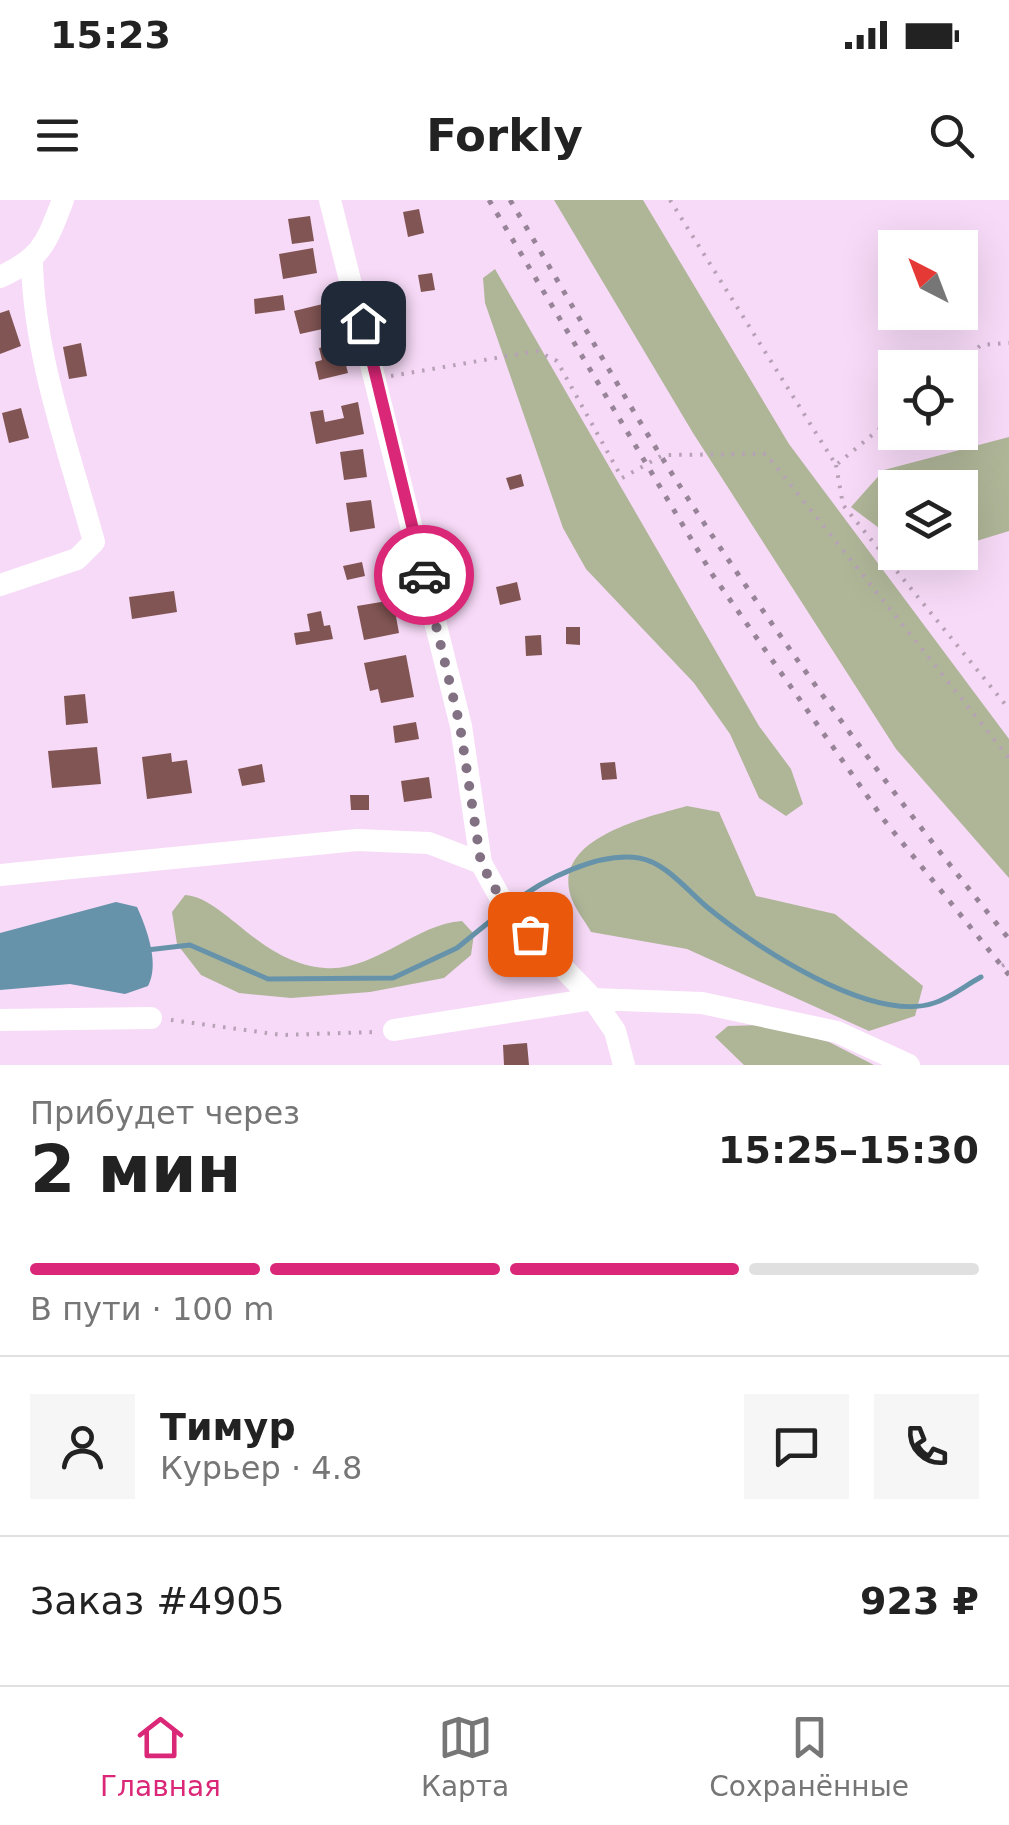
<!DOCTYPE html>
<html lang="ru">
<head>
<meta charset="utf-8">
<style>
	:root { --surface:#fff; --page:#f6f6f6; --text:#222; --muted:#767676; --line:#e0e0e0; --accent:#db2777 }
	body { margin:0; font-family:"DejaVu Sans",sans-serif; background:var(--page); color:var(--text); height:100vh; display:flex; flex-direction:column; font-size:38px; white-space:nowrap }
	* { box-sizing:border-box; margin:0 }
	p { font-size:32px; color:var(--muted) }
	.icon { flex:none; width:55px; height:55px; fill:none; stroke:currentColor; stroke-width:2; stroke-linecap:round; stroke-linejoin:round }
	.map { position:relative; height:865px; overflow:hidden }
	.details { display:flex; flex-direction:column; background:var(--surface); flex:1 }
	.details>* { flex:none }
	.needle { width:65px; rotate:318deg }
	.controls { position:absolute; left:878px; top:30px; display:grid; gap:20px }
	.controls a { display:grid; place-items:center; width:100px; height:100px; border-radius:0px; background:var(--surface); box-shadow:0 10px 40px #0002; font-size:50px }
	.pin { position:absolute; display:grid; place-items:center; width:85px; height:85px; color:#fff; margin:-42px; border-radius:20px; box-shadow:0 5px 15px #0006 }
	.courier { position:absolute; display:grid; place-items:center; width:100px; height:100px; margin:-50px; border:8px solid #db2777; border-radius:50%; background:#fff; color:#222; box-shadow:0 2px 12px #0007 }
	.summary em { font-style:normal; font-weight:700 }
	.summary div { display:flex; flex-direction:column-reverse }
	.summary { display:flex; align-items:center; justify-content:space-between; height:170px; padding:0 30px }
	h1 { font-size:65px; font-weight:700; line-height:75px }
	.bar { display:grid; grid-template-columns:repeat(4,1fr); gap:15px 10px; align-content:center; height:120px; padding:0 30px }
	.bar i { height:12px; border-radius:8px; background:var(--line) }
	.bar .current { background:var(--accent) }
	.bar p { grid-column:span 4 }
	.line { display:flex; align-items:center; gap:25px; padding:0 30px; border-top:2px solid var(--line) }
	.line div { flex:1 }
	.round { display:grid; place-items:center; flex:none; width:105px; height:105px; border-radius:0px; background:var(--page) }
	.status { display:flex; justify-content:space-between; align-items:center; height:70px; padding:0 50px; background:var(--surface); direction:ltr }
	.status svg { height:28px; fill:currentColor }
	header { display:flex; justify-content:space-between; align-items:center; height:130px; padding:0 30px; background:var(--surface); font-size:45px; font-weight:700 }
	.tab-bar { display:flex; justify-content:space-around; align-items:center; height:140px; border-top:2px solid var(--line); background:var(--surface); font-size:28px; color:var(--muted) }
	.tab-bar a { display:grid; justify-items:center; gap:5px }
	.tab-bar .current { color:var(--accent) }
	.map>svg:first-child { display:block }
</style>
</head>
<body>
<div class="status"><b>15:23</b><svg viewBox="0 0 49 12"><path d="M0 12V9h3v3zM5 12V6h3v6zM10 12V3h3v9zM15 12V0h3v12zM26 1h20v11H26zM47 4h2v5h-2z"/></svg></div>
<header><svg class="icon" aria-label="menu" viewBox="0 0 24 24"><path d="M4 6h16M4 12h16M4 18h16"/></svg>Forkly<svg class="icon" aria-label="search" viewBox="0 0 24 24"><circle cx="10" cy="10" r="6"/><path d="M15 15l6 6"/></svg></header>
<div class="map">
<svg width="1009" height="865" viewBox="0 0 1009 865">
	<rect width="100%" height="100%" fill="#f7daf7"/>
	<path fill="#afb698" d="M554,0H643L789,244L1009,539V678L896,549L693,233Z
		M495,69L759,526L791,569L803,604L786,616L759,598L730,534L694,483L586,369L563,328L485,103L483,78Z
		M1009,237V331L960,346V288H895V340L851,307L884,270Z
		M687,606L719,612L756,696L835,714L923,786L915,816L869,831L687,749L591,732C585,721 575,709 571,697C551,638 648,617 687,606Z
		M185,695C224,697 259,763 325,768C374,772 415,724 462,721L474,734L471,755L444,778L370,792L291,798L239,793L201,775L177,744L172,712Z
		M761,825L829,842L874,865H744L715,837L728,826Z"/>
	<path fill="#6693aa" d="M116,702L137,707C147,729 160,764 148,786L125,794L70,784L0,790V733Z"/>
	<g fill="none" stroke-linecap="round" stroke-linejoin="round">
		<path stroke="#6693aa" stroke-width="5" d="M512,704C543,679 599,652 639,658C665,662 688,691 707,707C754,746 871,824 934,803C950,798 966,785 981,777
			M147,750L190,745L268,779L393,778L457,748L499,714"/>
	</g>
	<path fill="#815553" d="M419,9L424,33L408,37L403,12Z
		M310,16L314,41L292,44L288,19Z
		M313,48L317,73L283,79L279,54Z
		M432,73L435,90L421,92L418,75Z
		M283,95L285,110L255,114L254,99Z
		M331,102L336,126L300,134L294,111Z
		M9,110L21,146L0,154V113Z
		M340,142L348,173L319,180L315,162L322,160L319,148Z
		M81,143L87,176L69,179L63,147Z
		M358,202L364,234L316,244L310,212L323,210L325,222L344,218L341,206Z
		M21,208L29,238L9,243L2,213Z
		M363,249L367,277L344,280L340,252Z
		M521,274L524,286L510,290L506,278Z
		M371,300L375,328L350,332L346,303Z
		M362,362L365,376L347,380L343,366Z
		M517,382L521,400L500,405L496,387Z
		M174,391L177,412L132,419L129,397Z
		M393,400L399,433L364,440L357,406Z
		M321,411L324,426L330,425L333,439L296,445L294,433L310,431L307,414Z
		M566,427H580V445L566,444Z
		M541,435L542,455L526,456L525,436Z
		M406,455L414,497L381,503L378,489L370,491L364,463Z
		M85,494L88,523L66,525L64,496Z
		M416,522L419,539L395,543L393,526Z
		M97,547L101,584L52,588L48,551Z
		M171,553L172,562L187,560L192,593L147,599L142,557Z
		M615,562L617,579L602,580L600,563Z
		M262,564L265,582L242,586L238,569Z
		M429,577L432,598L404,602L401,581Z
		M350,595H369V610H351Z
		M527,843L529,865H504L503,845Z"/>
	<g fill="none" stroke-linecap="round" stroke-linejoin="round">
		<path stroke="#b7a1b7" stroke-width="4" stroke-dasharray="2.5 8" stroke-linecap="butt" d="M670,0L836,265L895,216
			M954,168L981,145L1009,143
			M391,176L537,151L557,161L622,278L663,255L766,254L1009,558
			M836,265L843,305L1009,509
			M1002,766L1009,762
			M171,820L282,835L375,832"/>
		<path stroke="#fff" stroke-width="22" d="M330,0L461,526L481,663L507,710L593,799L615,831L624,865
			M0,77C43,57 46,43 63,0
			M0,385L77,359L94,342C69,251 34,157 32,62
			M0,675L357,640L429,643L481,663
			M0,820L151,818
			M394,830L593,799L702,803L837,832L909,865"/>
		<path stroke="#988498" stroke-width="5" stroke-dasharray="5 10" stroke-linecap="butt" d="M489,0L712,374L884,620L1009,775
			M510,0C566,93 618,189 676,280C778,439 890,592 1009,739"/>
	</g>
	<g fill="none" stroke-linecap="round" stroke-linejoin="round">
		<path stroke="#827182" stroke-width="10" stroke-dasharray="0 18" d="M424,375L460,526L481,663L507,710L530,734"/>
		<path stroke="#db2777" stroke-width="12" d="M363,123L424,375"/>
	</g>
</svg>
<div class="controls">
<a><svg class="needle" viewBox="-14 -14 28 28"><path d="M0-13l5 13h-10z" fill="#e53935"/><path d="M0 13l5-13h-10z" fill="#767676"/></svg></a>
<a><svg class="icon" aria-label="locate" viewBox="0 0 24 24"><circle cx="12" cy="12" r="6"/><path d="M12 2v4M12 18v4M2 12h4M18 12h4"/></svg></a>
<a><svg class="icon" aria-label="layers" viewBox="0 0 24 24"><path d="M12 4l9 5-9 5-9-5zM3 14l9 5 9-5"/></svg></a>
</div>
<div class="pin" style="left:530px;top:734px;background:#ea580c"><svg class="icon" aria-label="bag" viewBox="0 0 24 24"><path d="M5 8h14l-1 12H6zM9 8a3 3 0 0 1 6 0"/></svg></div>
<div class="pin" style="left:363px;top:123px;background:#1f2937"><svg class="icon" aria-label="home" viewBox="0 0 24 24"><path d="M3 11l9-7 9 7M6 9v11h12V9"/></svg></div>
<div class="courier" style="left:424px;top:375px"><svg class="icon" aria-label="car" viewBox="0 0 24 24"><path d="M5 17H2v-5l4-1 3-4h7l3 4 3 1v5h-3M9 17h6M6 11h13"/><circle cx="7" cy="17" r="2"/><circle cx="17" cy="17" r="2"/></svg></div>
</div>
<section class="details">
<div class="summary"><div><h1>2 мин</h1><p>Прибудет через</p></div><em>15:25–15:30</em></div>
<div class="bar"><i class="current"></i><i class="current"></i><i class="current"></i><i></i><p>В пути · 100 m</p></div>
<div class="line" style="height:180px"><a class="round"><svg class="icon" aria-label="person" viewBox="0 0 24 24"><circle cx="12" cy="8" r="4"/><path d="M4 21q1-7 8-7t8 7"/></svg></a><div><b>Тимур</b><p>Курьер · 4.8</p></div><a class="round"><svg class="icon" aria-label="chat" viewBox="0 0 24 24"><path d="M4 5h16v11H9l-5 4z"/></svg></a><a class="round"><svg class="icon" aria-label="phone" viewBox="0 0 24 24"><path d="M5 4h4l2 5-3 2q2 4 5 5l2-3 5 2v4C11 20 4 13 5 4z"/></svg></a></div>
<div class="line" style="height:130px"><div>Заказ #4905</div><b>923 ₽</b></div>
</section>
<nav class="tab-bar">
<a class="current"><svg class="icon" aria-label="home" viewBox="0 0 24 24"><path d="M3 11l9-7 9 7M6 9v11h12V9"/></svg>Главная</a>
<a><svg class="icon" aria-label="map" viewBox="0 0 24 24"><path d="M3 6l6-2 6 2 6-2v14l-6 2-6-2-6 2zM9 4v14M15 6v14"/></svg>Карта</a>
<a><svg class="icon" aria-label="saved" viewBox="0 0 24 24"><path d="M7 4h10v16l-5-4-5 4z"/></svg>Сохранённые</a>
</nav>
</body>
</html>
